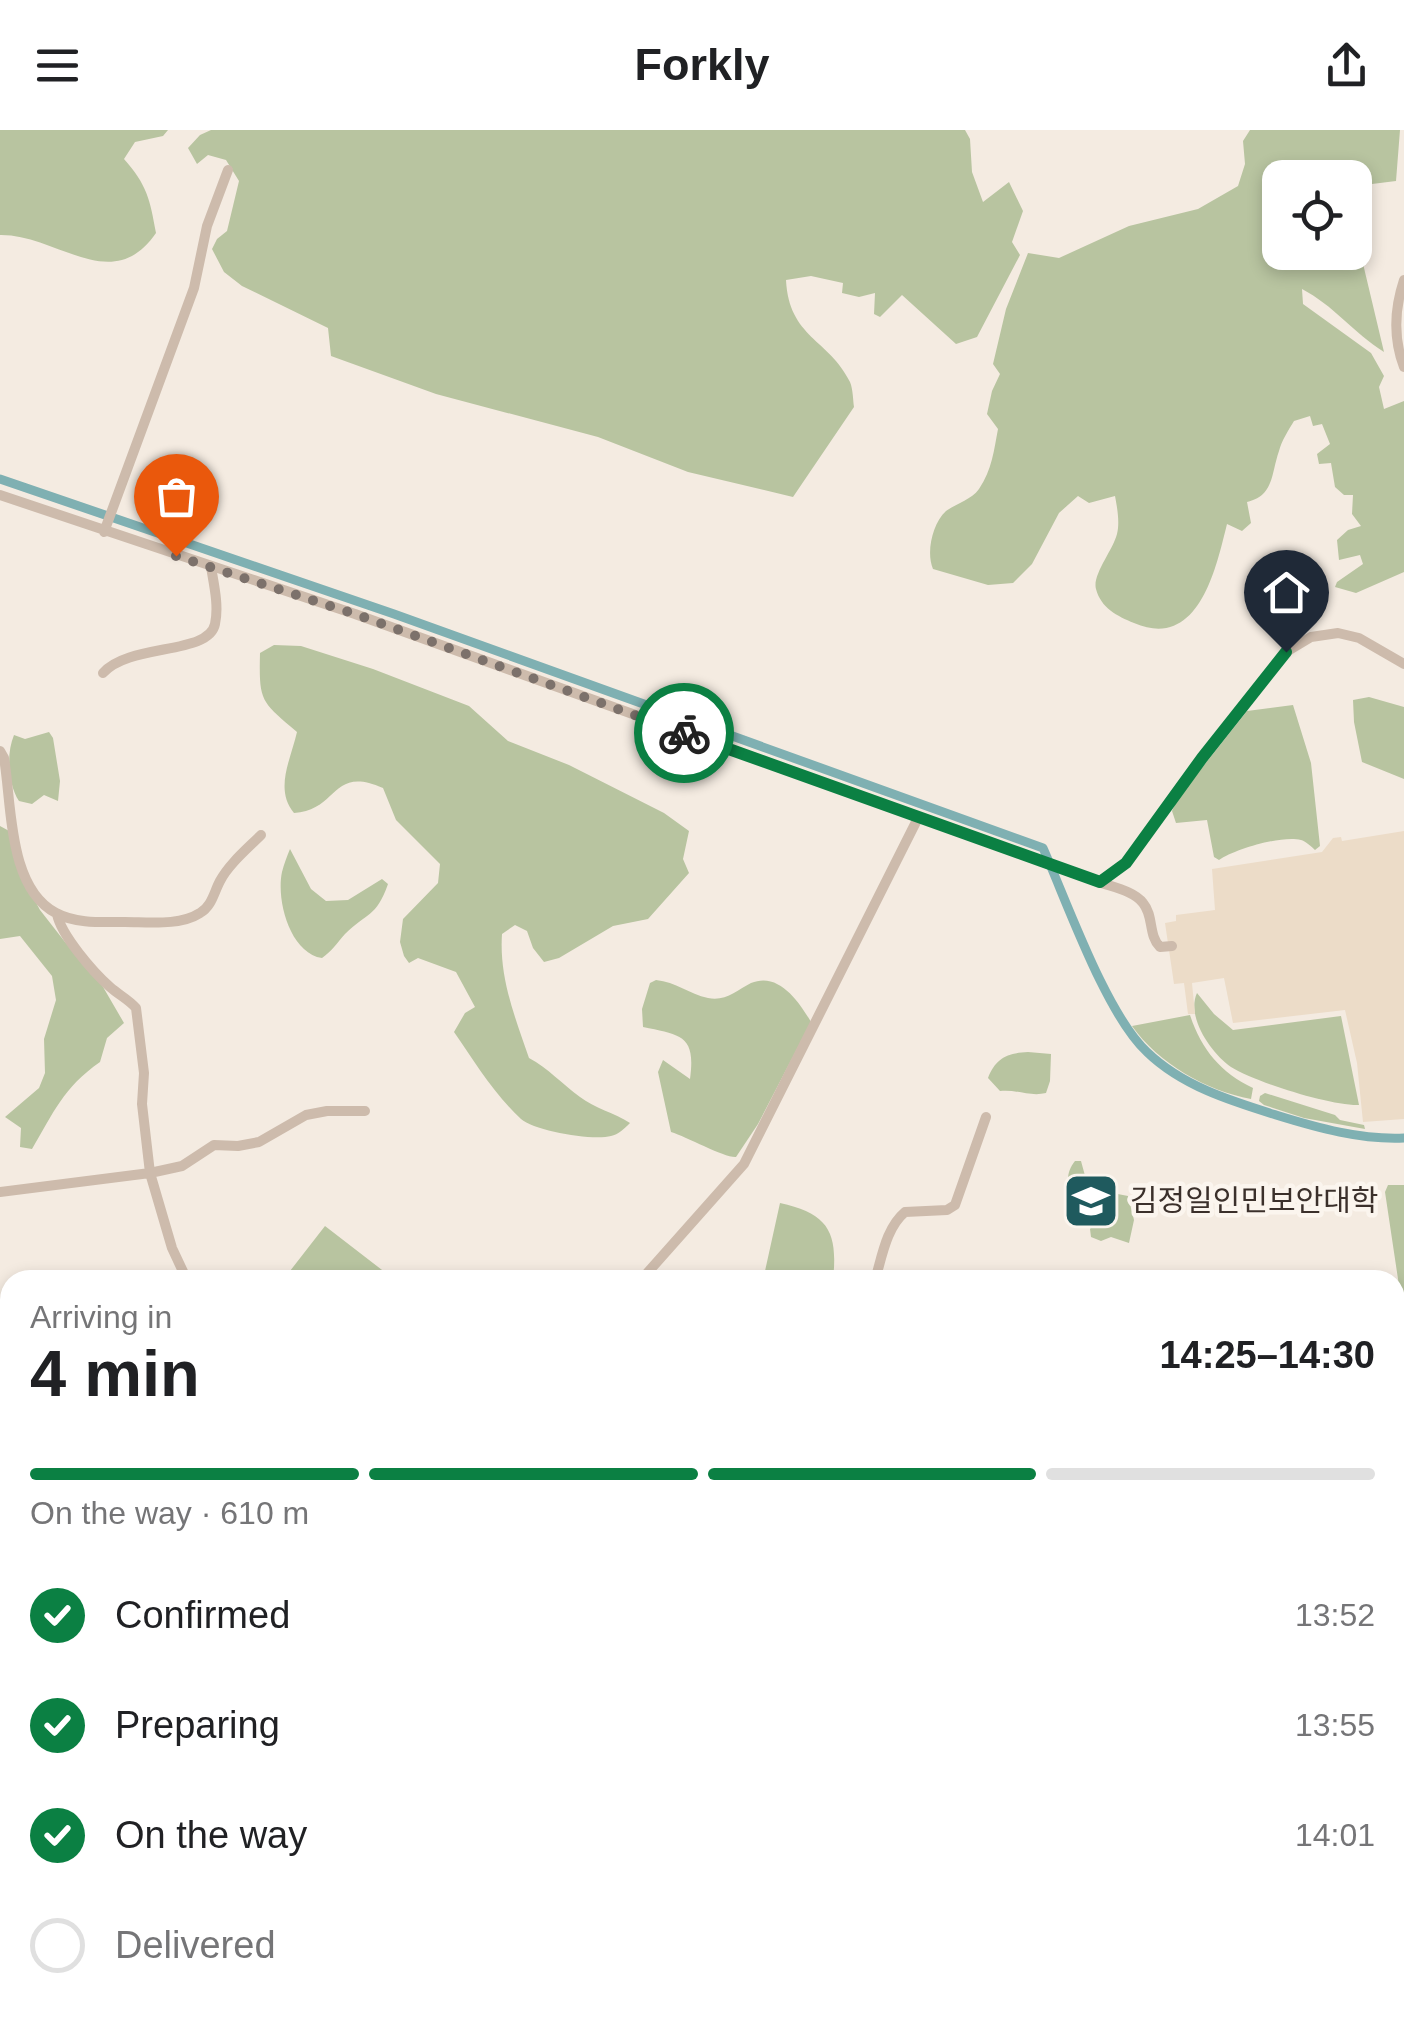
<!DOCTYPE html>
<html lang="en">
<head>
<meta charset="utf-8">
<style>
	:root { --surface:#fff; --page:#f6f6f6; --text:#202124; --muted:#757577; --line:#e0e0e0; --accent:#0b8043 }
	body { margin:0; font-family:Helvetica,"Noto Sans KR",sans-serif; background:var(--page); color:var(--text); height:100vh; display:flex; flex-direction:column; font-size:38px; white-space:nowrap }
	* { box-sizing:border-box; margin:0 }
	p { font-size:32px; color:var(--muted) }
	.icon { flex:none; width:55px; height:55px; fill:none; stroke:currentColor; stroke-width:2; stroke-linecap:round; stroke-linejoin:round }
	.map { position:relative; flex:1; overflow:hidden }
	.panel { position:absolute; left:0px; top:1140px; width:1405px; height:752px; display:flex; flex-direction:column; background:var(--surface); border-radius:30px 30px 0 0; box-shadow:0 5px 15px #0003 }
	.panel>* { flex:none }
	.controls { position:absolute; left:1262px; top:30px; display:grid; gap:20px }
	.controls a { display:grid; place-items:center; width:110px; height:110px; border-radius:20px; background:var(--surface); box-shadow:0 5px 15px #0003; font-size:50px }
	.pin { position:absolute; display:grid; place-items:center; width:85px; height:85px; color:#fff; margin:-102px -42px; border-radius:50% 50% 50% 0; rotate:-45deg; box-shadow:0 0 10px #0007 }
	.pin .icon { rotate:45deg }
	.courier { position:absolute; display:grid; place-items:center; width:100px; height:100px; margin:-50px; border:8px solid #0b8043; border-radius:50%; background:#fff; color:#222; box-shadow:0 2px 12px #0007 }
	.overview em { font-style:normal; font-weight:700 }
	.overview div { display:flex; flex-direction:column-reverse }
	.overview { display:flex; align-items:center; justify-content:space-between; height:170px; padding:0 30px }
	h1 { font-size:65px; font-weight:700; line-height:75px }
	.bar { display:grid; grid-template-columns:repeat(4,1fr); gap:15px 10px; align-content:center; height:120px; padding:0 30px }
	.bar i { height:12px; border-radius:8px; background:var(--line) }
	.bar .active { background:var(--accent) }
	.bar p { grid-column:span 4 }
	ol { padding:0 30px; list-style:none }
	li { display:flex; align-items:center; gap:30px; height:110px }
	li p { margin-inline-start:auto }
	li .icon { padding:10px; border-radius:50%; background:var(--accent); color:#fff; stroke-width:4 }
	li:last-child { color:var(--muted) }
	li i { width:55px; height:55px; border:5px solid var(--line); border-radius:50% }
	header { display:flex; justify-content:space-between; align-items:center; height:130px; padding:0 30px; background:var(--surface); font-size:45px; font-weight:700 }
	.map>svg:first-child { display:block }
</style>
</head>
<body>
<header><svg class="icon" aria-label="menu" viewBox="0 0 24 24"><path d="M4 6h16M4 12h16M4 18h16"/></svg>Forkly<svg class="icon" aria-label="share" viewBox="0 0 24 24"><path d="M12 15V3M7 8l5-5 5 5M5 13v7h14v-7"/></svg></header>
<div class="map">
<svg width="1404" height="1891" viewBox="0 0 1404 1891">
	<rect width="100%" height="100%" fill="#f4ebe1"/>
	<path fill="#b8c4a0" d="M0,0H168L163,6L135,12L124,29C147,55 150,69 156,103C112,167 57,104 0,105Z
		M211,0H965L970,9L972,42L983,72L1009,52L1023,81L1012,112L1020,125L977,207L956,214L902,165L880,187L874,184L875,163L859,167L842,163L843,153L811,146L786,150C789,208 829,209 850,252C853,259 853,270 854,277L793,367L688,342L598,307L436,264L331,226L328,198L242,156L224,142L212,119L217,109L227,101L239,51L226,30L208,25L197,34L188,18L200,5Z
		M1250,0H1400L1396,51L1364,55L1355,83V48H1280V122H1355V100L1384,222C1354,203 1333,175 1302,159L1303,174L1371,223L1384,246L1379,257L1384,279L1404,271V442L1356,463L1335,457L1337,452L1363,434L1360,425L1339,430L1337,410L1348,400L1361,396L1352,384L1353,365H1344L1335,357L1331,333L1319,334L1317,324L1330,314L1322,294L1313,296L1310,286L1294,291C1288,301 1282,310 1279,321C1271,344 1274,366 1247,372L1251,393L1242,401L1227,394C1216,438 1199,521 1134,493C1117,486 1101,478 1096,459C1092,445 1113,420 1117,404C1120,392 1117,377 1115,366L1089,373L1078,366L1059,383L1032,434L1013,453L988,455L933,439C926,423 932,394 946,381C957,373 971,370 979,359C992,340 994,320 998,299L987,284L992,261L1000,244L993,234L1006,179L1028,123L1059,128L1129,96L1198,79L1238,56L1245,34L1243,11Z
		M274,515L301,516L373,539L469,576L508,611L569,635L664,683L689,701L683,729L689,743L648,789L613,796L559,828L544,832L533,818L527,801L515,795L502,804C499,848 515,887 529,928C548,938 562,954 580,967C594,978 615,983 630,993C625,998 618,1005 611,1006C593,1011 534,1001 521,989C493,963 475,932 454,902L465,883L475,877L456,842L418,828L409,833L404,826L400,812L403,789L438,753L440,734L396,690L383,658C331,635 339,680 294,683C274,659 291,629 297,602C260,571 259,571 260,523Z
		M1369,567L1404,577V649L1362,632L1354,592L1353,570Z
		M1293,575L1311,633L1320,716L1315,720C1312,717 1305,711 1301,710C1282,705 1235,719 1219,730L1214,727L1207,690L1176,693L1172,681L1178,668L1247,581Z
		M49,602L53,608L60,651L58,671L44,665L32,674L19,671C8,654 6,624 14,605L25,609Z
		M0,696L11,702L19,741L40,780L65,812L92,838L124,893L107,908L100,932C63,958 54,982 32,1019L20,1017L21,998L5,987L39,958L45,943L44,909L56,870L52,846L20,806L0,809Z
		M290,719L311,759L326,771L348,770L382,749L388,754C376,788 367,782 345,804C337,813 332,821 322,828C290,823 276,770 282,742C284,734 287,726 290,719Z
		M656,850C676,852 689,864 708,868C725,872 737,860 751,853C779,841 800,873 811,892L758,994L736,1027C725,1028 687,1007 671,1002L658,942L663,930L690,949C696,905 681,905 643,897L642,879L650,853Z
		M1197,863L1214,884L1233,900L1341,886L1359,975C1331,976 1255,952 1231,937C1211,923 1186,887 1197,863Z
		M1190,885C1201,919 1221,943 1253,958L1251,969C1207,961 1158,933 1132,896Z
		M1028,922L1051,924L1050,951L1046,963C1030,967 1016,959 1000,961L988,948C996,928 1007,923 1028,922Z
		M1265,963L1335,985L1340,990L1364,995L1365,999L1304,988L1264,975L1259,971L1260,966Z
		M1075,1031H1081L1087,1053L1097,1060L1128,1066L1134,1090L1129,1113L1111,1107L1101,1111L1091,1107L1090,1099L1096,1091L1107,1088L1104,1082C1080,1076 1056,1055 1075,1031Z
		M1388,1055H1404V1189L1385,1062Z
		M780,1073C829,1084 838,1102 833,1150H763Z
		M325,1096L395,1150H283Z
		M1395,1330L1404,1350V1465L1395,1467Z
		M1395,1535L1404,1538V1678L1395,1672Z
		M1395,1718L1404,1724V1811L1395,1814Z
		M381,1883V1882L600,1883L598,1891H384Z"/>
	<path fill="#ecdcc8" d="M1404,701V989L1363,992L1357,933L1345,880L1233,893L1224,848L1192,853L1195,884H1188L1184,853L1174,854L1165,793L1176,791V785L1215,780L1212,739L1322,722L1333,708L1341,707L1342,711Z"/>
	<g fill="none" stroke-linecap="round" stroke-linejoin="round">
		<path stroke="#7fb0b2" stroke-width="2.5" d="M0,1260L10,1267
			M1028,1882L1043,1891"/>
		<path stroke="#7fb0b2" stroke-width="9" d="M0,349L394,484L1043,718C1067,772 1106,884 1147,922C1182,956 1231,971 1276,985C1318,998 1361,1010 1404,1008"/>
		<path stroke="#cdbbac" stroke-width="10" d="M1404,150C1394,180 1393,208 1404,237
			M0,365L355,484L1099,752L1126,733L1181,656L1286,522L1311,507L1338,503L1359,508L1404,534
			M104,402L194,158L207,96L228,40
			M103,543C130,513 209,525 215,494C219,476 214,455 211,437
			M0,621L4,628C12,675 8,758 56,783C76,794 103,792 125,792C148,792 180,796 200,783C212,776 214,762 220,751C229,734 247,719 261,705
			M1099,752C1112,757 1134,761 1143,773C1154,786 1148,805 1160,817L1172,816
			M57,784C61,805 93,842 110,857C119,865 128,869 136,878L144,943L142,974L150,1043L172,1118L187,1150
			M0,1062L150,1043L182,1036L214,1015L238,1016L259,1012L306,985L327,981H365
			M489,1150L491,1147
			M641,1150L744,1034L918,688
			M875,1150C882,1127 886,1098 905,1082L947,1080L955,1075L986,987
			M0,1412L10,1419
			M759,1882L766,1891
			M1092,1882L1102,1891
			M1200,1882L1209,1891
			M1105,1891L1111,1882"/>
	</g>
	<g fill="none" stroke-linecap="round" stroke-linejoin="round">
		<path stroke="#7c716b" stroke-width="10" stroke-dasharray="0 18" d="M176,426L355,484L684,603"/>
		<path stroke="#0b8043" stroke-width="12" d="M684,603L1100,752L1126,733L1202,628L1286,522"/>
	</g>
	<defs>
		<g id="university-square" transform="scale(2.875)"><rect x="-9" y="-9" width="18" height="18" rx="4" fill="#1f5a5e" stroke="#fbf5ee"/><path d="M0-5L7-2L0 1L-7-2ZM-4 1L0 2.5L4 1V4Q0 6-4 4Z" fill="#fff"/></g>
	</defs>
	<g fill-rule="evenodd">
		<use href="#university-square" x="1091" y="1071"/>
	</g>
	<g text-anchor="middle" stroke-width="9" stroke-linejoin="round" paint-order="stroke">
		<g font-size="30" fill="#3b302b" stroke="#fbf5ee" text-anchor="start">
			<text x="1130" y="1081">김정일인민보안대학</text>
		</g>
	</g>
</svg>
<div class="controls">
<a><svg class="icon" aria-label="locate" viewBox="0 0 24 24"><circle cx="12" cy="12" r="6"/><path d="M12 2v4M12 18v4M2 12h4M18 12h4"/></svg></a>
</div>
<div class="pin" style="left:176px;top:426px;background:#ea580c"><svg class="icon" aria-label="bag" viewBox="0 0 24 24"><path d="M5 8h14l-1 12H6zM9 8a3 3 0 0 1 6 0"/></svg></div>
<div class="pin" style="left:1286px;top:522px;background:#1f2937"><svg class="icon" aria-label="home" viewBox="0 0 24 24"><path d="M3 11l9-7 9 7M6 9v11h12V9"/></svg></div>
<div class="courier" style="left:684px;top:603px"><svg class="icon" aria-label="bike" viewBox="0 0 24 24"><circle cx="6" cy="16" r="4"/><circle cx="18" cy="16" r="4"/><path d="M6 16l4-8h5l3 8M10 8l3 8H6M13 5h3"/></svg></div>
<section class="panel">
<div class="overview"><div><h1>4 min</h1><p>Arriving in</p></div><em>14:25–14:30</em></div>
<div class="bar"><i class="active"></i><i class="active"></i><i class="active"></i><i></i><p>On the way · 610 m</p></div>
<ol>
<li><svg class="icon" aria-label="check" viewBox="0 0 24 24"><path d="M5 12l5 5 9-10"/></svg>Confirmed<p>13:52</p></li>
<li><svg class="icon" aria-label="check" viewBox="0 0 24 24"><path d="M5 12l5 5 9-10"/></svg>Preparing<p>13:55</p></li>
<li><svg class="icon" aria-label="check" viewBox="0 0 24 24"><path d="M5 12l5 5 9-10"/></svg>On the way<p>14:01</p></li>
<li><i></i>Delivered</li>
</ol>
</section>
</div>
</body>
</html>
